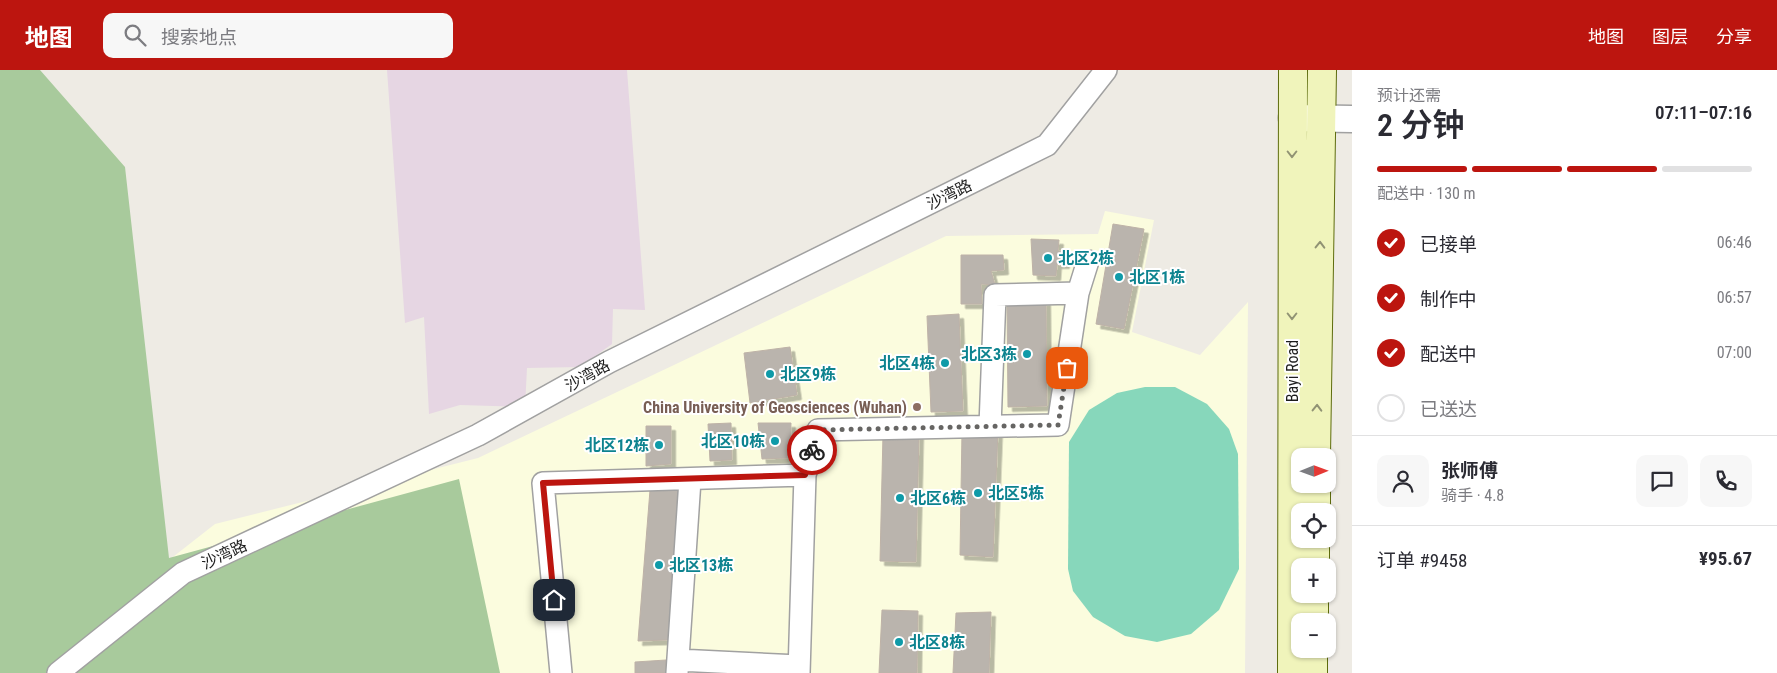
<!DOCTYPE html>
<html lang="zh">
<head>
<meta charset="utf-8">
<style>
	:root { --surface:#fff; --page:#f7f7f7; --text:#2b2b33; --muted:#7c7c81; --line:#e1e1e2; --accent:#bc150f }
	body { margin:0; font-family:"Roboto Condensed","Noto Sans SC",sans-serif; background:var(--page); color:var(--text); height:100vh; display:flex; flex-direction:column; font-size:19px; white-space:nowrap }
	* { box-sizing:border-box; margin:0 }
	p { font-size:16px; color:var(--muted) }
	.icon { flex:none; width:28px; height:28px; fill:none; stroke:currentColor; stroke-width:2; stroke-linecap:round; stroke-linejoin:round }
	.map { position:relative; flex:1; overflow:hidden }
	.drawer { display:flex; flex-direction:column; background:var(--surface); width:425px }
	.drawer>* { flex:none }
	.needle { width:32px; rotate:89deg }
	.tools { position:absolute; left:1291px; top:378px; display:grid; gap:10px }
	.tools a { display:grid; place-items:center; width:45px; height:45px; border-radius:10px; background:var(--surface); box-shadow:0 1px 4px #0004; font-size:25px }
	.pin { position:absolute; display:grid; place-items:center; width:42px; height:42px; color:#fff; margin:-21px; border-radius:10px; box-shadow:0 2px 8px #0006 }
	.courier { position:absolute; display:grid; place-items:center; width:50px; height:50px; margin:-25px; border:4px solid #bc150f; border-radius:50%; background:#fff; color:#222; box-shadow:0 1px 6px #0007 }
	.overview em { font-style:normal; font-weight:600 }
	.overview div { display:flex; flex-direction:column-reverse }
	.overview { display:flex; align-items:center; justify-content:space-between; height:85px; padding:0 25px }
	h1 { font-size:32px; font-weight:600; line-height:38px }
	.bar { display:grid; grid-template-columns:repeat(4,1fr); gap:8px 5px; align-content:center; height:60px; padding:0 25px }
	.bar i { height:6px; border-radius:4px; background:var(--line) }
	.bar .selected { background:var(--accent) }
	.bar p { grid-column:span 4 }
	.line { display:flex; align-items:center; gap:12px; padding:0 25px; border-top:1px solid var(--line) }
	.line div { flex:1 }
	.round { display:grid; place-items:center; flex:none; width:52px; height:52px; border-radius:10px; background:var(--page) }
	ol { padding:0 25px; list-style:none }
	li { display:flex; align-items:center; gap:15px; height:55px }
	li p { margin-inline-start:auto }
	li .icon { padding:5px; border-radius:50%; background:var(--accent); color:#fff; stroke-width:4 }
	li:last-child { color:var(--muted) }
	li i { width:28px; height:28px; border:2px solid var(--line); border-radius:50% }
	header { display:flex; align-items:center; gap:30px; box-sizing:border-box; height:70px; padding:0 25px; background:var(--accent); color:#fff }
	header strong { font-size:24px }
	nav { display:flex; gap:28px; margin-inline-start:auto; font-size:18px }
	.search { width:350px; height:45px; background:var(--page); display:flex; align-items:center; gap:12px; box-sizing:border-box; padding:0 18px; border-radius:10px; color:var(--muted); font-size:19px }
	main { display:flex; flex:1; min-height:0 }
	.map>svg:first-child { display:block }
</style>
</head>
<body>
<header>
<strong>地图</strong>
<div class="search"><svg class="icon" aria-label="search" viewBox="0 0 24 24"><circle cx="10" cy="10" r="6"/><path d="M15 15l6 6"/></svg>搜索地点</div>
<nav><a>地图</a><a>图层</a><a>分享</a></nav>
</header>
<main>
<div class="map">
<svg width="1352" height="603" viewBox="0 0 1352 603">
	<defs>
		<filter id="shadow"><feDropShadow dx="4.5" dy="4.5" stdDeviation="0" flood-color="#0004"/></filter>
	</defs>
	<rect width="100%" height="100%" fill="#eeebe4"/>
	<path fill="#e6d6e3" d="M387,0H627L645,240L613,239L612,274L580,297L527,298L525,337L460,335L429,344L424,247L405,253Z"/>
	<path fill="#fbfcde" d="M1105,141L1154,150L1132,262L1200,285L1248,232L1245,603H25L215,454L478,388L946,166L1098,164Z"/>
	<path fill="#a8ca9c" d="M0,0H40L125,97L169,488L459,409L500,603H0Z"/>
	<path fill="#87d7bb" d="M1145,317H1175L1207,334L1229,359L1238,384L1239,499L1219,540L1191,564L1157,572L1125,566L1093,547L1073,521L1068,499L1069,372L1089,340L1117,323Z"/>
	<path fill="#bab4ad" stroke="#beb2a7" filter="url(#shadow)" d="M1113,154L1144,159L1124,259L1096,254Z
		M1031,169L1059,170L1058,181H1063L1065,194H1057L1056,206L1033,205Z
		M961,185H1003L1004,200L991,201L995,215L981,214L982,234H961Z
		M1046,231L1047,336L1008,337L1007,232Z
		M959,244L963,341L931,342L927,246Z
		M790,277L797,325L750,333L744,283Z
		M731,353L732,390L710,391L708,354Z
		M758,353H791L790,388L762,389Z
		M646,356H671V394L646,396Z
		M998,360L993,487L960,485L962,361Z
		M883,364L919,365L916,492L880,491Z
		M681,419L668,570L638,571L650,420Z
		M882,540L918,541L917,603H879Z
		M991,542L989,603H953L956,543Z
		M666,590V603H635V592Z"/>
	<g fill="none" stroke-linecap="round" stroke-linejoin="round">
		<g stroke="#a1a1a1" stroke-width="24">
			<path id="minor" d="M990,356L995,225L1078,223
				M805,405L818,360L1058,355L1078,223L1088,191
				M678,590L799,596
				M58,603L183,503L478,365L609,292L1047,75L1106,0
				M561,603L543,413L805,405L799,603
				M677,603L690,410"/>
		</g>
		<g stroke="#a1a1a1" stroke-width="29">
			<path id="tertiary" d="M1292,48L1352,49"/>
		</g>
		<g stroke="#5e6c0d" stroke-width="30">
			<path id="secondary" d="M1316,386L1322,0
				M1316,441V414
				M1315,496V469
				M1314,551V524
				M1292,603L1293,0
				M1313,603V579"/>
		</g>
		<use href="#minor" stroke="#fff" stroke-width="21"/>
		<use href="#tertiary" stroke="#fff" stroke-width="26"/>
		<use href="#secondary" stroke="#f0f4bb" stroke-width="28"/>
	</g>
	<defs><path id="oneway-chevron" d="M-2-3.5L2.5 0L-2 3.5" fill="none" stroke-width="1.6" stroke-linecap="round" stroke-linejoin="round" transform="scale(1.25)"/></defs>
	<g stroke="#919374">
		<use href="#oneway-chevron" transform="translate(1292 84) rotate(90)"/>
		<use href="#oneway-chevron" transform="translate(1320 175) rotate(-89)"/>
		<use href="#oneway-chevron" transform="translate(1292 246) rotate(90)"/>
		<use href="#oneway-chevron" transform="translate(1317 338) rotate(-89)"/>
	</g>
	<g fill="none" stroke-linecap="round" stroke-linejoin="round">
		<path stroke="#666563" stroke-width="5" stroke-dasharray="0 9" d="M812,380L818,360L1058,355L1067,298"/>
		<path stroke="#bc150f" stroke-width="6" d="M554,530L543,413L805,405L812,380"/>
	</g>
	<g fill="#0f9aa8" stroke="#fff" stroke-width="2">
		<circle cx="1048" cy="188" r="5"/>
		<circle cx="1119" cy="207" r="5"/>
		<circle cx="1027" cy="284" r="5"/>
		<circle cx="945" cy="293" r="5"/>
		<circle cx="770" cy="304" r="5"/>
		<circle cx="775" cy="371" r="5"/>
		<circle cx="659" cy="375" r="5"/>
		<circle cx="978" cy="423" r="5"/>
		<circle cx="900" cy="428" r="5"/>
		<circle cx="659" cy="495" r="5"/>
		<circle cx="899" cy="572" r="5"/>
	</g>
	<circle fill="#8d6e63" stroke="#fff" stroke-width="2" cx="917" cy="337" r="5"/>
	<g text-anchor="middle" stroke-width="4" stroke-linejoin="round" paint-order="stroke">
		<g font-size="16" fill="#1d1d1d" stroke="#fff">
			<text transform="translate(949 124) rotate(-26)" y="6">沙湾路</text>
			<text transform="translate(1292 301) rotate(-90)" y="6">Bayi Road</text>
			<text transform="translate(587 305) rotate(-29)" y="6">沙湾路</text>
			<text transform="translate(224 484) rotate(-25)" y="6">沙湾路</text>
		</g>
		<g font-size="16" font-weight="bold" fill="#0d838f" stroke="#fff" text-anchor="start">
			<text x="1058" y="194">北区2栋</text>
			<text x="1129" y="213">北区1栋</text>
			<text x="1017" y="290" text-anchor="end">北区3栋</text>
			<text x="935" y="299" text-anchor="end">北区4栋</text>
			<text x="780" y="310">北区9栋</text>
			<text x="765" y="377" text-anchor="end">北区10栋</text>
			<text x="649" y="381" text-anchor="end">北区12栋</text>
			<text x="988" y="429">北区5栋</text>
			<text x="910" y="434">北区6栋</text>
			<text x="669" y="501">北区13栋</text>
			<text x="909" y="578">北区8栋</text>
		</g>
		<g font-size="16" font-weight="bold" fill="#785e54" stroke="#fff" text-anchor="end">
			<text x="907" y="343">China University of Geosciences (Wuhan)</text>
		</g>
	</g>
</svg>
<div class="tools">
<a><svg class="needle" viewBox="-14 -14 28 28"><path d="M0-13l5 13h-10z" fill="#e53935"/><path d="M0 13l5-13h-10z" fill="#7c7c81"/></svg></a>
<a><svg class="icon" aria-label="locate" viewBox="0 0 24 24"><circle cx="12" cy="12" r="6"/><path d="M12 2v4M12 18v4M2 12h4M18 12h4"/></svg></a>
<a>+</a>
<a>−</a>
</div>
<div class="pin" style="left:1067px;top:298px;background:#ea580c"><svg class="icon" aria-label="bag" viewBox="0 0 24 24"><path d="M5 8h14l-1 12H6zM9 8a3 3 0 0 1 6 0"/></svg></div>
<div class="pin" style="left:554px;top:530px;background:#1f2937"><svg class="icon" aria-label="home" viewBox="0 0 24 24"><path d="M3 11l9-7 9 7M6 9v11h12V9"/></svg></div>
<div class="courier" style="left:812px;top:380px"><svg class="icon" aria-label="bike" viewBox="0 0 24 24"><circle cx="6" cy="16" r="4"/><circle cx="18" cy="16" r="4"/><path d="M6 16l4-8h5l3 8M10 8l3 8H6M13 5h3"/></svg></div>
</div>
<section class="drawer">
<div class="overview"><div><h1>2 分钟</h1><p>预计还需</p></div><em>07:11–07:16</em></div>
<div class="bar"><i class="selected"></i><i class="selected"></i><i class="selected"></i><i></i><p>配送中 · 130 m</p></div>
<ol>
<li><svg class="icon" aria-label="check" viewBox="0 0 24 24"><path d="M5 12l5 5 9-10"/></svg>已接单<p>06:46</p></li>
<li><svg class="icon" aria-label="check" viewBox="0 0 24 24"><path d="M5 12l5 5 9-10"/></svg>制作中<p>06:57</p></li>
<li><svg class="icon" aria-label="check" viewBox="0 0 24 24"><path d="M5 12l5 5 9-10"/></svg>配送中<p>07:00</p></li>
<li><i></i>已送达</li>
</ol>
<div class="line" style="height:90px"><a class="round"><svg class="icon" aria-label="person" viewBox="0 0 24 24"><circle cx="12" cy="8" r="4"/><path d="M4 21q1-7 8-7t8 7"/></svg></a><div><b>张师傅</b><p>骑手 · 4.8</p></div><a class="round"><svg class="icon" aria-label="chat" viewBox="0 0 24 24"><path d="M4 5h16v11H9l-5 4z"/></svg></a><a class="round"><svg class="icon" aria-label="phone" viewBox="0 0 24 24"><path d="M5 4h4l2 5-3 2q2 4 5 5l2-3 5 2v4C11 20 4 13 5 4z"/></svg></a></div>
<div class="line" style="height:65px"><div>订单 #9458</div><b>¥95.67</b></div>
</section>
</main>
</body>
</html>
